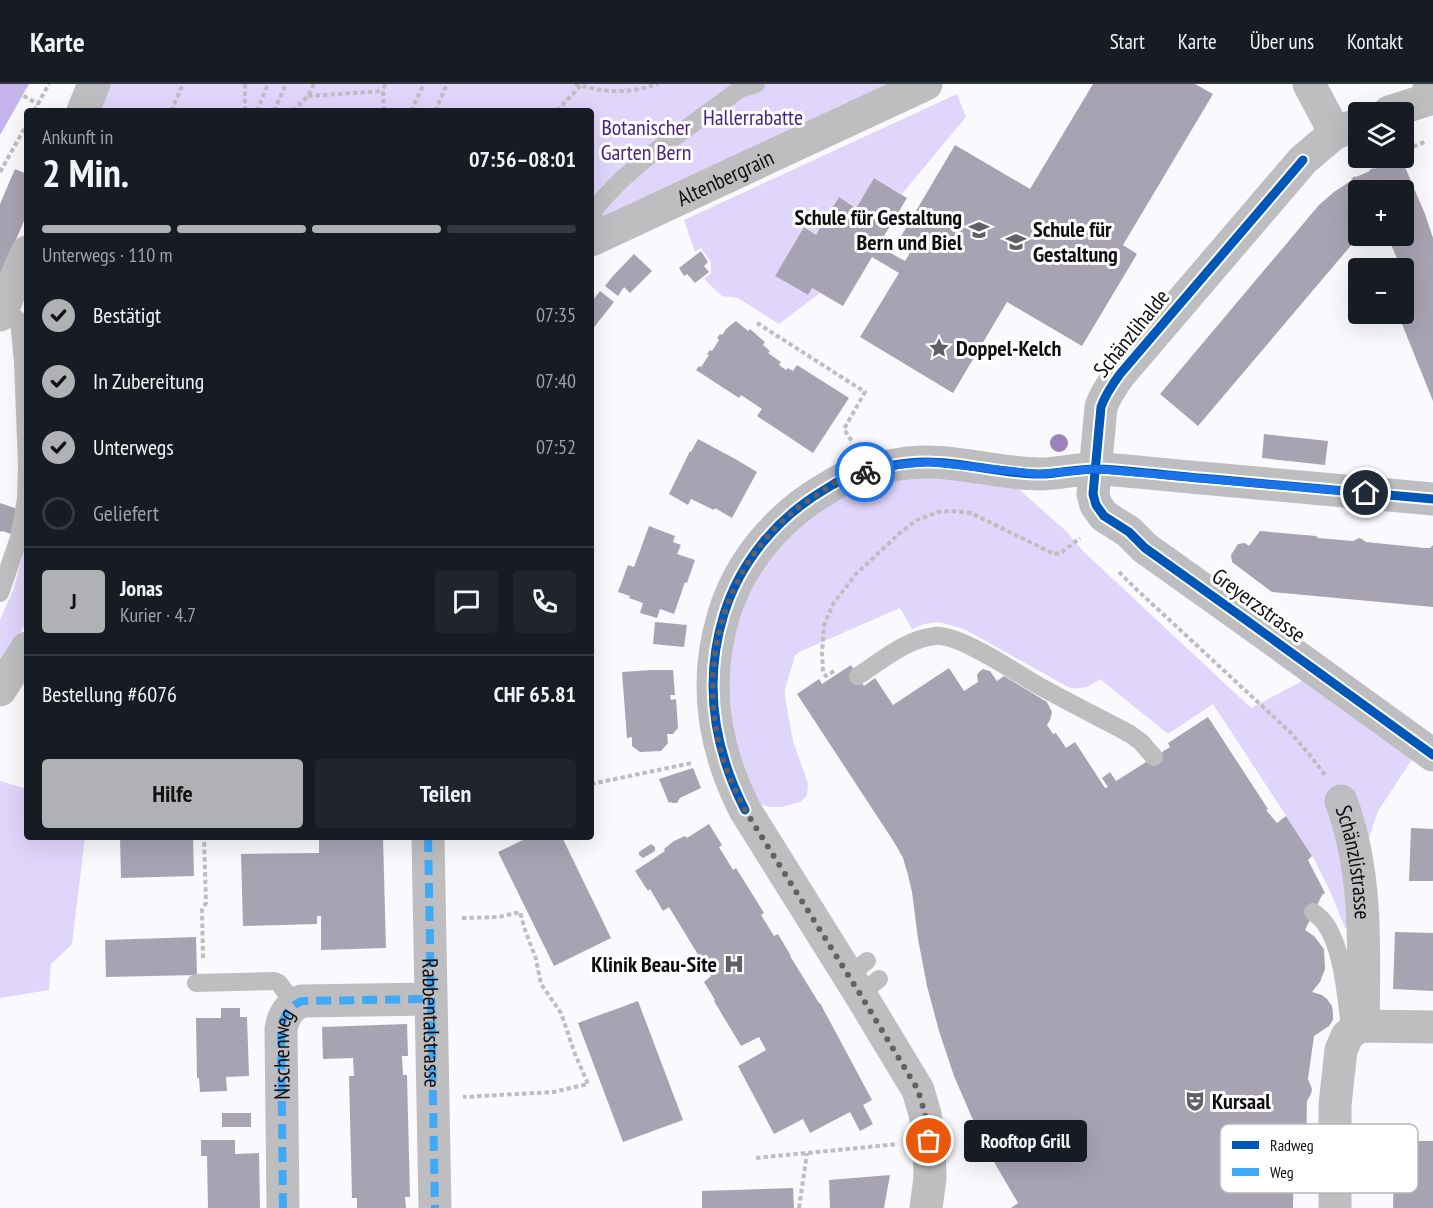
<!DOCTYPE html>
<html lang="de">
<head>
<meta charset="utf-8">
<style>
	:root { --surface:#171b24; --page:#20242c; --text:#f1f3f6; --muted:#9ea1a6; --line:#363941; --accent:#b0b1b4 }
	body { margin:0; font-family:"PT Sans Narrow",sans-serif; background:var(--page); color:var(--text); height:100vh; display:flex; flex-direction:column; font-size:22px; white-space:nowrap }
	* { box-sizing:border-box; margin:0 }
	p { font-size:20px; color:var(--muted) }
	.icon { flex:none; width:33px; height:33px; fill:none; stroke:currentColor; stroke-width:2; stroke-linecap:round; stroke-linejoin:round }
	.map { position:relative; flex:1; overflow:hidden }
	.drawer { position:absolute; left:24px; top:24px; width:570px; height:732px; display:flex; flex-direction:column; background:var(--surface); border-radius:6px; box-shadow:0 6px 24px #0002 }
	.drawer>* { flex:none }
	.buttons { position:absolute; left:1348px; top:18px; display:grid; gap:12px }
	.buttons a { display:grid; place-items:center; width:66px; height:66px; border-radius:6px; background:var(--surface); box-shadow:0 6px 24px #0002; font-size:30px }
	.pin { position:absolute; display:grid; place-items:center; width:51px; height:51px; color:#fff; margin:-26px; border:3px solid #fff; border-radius:50%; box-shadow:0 2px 6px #0007 }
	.courier { position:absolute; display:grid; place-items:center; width:60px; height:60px; margin:-30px; border:4px solid #1a73e8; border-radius:50%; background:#fff; color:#222; box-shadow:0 2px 8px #0007 }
	.bubble { position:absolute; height:42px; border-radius:6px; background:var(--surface); box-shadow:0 6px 24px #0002; font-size:20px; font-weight:700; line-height:42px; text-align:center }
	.head em { font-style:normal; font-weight:700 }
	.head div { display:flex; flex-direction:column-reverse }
	.head { display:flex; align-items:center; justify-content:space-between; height:102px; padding:0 18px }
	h1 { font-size:39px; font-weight:700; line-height:45px }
	.bar { display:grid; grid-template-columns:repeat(4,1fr); gap:9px 6px; align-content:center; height:72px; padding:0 18px }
	.bar i { height:8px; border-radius:4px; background:var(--line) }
	.bar .active { background:var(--accent) }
	.bar p { grid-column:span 4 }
	.line { display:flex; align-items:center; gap:15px; padding:0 18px; border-top:2px solid var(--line) }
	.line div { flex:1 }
	.round { display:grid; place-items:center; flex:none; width:63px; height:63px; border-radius:6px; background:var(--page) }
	ol { padding:0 18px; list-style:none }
	li { display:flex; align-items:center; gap:18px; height:66px }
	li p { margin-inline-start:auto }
	li .icon { padding:6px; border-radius:50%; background:var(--accent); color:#111; stroke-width:4 }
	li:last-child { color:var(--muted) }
	li i { width:33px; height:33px; border:3px solid var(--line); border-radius:50% }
	.cta { display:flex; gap:12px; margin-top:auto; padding:12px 18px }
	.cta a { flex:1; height:69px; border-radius:6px; background:var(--accent); color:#111; font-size:24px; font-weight:700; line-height:69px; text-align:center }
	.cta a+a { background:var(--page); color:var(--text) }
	header { display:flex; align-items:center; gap:36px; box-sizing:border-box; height:84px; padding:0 30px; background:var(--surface); border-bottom:2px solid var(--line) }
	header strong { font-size:28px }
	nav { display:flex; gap:33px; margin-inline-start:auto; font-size:21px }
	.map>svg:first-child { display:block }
</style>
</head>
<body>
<header>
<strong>Karte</strong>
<nav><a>Start</a><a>Karte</a><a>Über uns</a><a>Kontakt</a></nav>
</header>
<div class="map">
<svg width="1433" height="1124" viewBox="0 0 1433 1124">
	<rect width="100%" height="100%" fill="#faf9fd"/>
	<path fill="#e0d6fb" d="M108,0H895L591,143V27H97Z
		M957,10L966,33L902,110L874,94L856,123L839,113L828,131L823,130L817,133C815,137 815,142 820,144L816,151L804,143L775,192L807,211L812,204L820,209L779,240L738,214L722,212L704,195L711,189V178L701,164L695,168L684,136Z
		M921,393L1014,401L1066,447L1084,468L1251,624L1304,596L1413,674L1378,727L1368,757L1372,844H1345L1330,807L1313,773L1213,620L1168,650L1100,595C1090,603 1083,605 1070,604L964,545L939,538L924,540L912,545L900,524L799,568L795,572L785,605V613L793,657L808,700L807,712L800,718L782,723H770L762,721L756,716L738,676L727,598L733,546L752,497L801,437L845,410L871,401Z
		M27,455V538L0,580V536L14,504Z
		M0,697L27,705V753H85L72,860L51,880L49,906L0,914Z"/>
	<path fill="#c5b4ee" d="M0,0H29L0,51Z"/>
	<path fill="#a8a3b3" d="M1093,0H1195L1213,10L1123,161L1137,170L1082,262L1007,218L953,309L860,253L899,189L872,173L843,222L812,204L808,211L775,192L804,143L816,151L820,144L816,140L817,133L823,130L828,131L839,113L856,124L874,94L907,114L878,162L905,177L914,162L900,154L955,61L1030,105Z
		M1400,74H1403L1407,83H1405L1411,97H1412L1413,102L1425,130L1433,154V317L1398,230H1404V184H1401L1390,158L1404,152V106H1359V152L1198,342L1160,310L1319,121L1334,108L1352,96L1351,95L1355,92L1356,93L1370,87L1369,86L1374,84V85L1397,76Z
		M15,85L27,90V130L0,193V120Z
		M701,167L708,178L704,182L709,188L695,199L687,190L684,192L679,184Z
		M634,170L652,187L630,209L624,203L618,212L605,202L612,193Z
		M600,207L614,218L591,247V214L593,216Z
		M736,237L748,247L750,245L765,258L763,261L770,267L768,269L781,278L779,281L786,286L788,284L793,287L797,281L849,314L813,369L757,332L762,325L741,311L739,314L696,286L699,282L701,283L709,271L707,270L710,266L712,267L719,256L717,254L720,250L722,251L727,244Z
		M1264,350L1328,357L1325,381L1262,374Z
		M698,355L737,376L757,388L732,434L715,424L714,426L691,415L688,421L669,410L690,367L691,368Z
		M0,419L17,425L11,450L2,447L0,448Z
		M649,442L675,452L673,458L681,461L677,470L695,476L687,499L685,498L674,530L660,525L657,534L640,529L643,519L629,514L630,512L618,508L628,481L634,483Z
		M1260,447L1316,452L1318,454L1353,457L1359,454L1362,455L1366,458L1425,464H1430L1433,461V523L1272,508L1232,478L1231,471L1238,460L1245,459L1249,462Z
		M655,538L687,541L684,563L653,560Z
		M851,581L864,602L875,594L893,621L949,584L964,607L978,598L977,591L979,588L983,585L990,587L997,597L1004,592L1047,618L1052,628L1050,636L1047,641L1053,650L1056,649L1066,664L1075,658L1105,704L1108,703L1102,694L1110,688L1116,697L1170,663L1168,659L1208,633L1268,725L1266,726L1277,739L1286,732L1312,772L1308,776L1325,809L1322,811L1305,846L1314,852L1324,865L1325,885L1320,898L1312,908L1322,911L1327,915L1332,922L1333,929V936L1329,942L1314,952L1308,995L1312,1005L1311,1010L1307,1017L1306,1066H1294L1293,1124H1011L1018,1119L994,1078L973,1036L954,992L939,947L927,902L918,855L912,808L908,791L903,774L894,758L797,610L819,595L822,600Z
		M651,586H673L675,611H670L671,616L676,615L678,644L673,650H667L668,659L661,667L640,668L632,662V653L627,654L622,588Z
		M693,684L701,704L680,714L677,719H673L671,718L669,719L659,695Z
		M709,740L722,761L719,763L733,786L736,784L764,829L761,831L774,852L778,850L791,872H790L819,919H820L872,1016L863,1021L873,1040L860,1047L850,1028L810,1049L803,1035L774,1050L738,982L766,966L759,953L741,962L714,917L715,916L704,898L711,892L669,823L663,827L650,805L648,807L635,787L665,767L664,765L674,757L685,752L687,754Z
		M1411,744L1433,745V797H1409Z
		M120,753H193L194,792L121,794Z
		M319,753H383L386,864L321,866V832H317V840L243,842L241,770L319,769Z
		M529,753H562L611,854L554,882L498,768Z
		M651,760L655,763V767L643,774L639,771V768Z
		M1395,848L1433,849V907L1393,905Z
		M196,853L197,891L106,893L105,856Z
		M638,917L683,1036L623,1058L578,939Z
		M221,924H240V933H247L249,992L226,993L227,1007L200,1008L199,994H197L196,934H221Z
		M407,940L408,972H402V973L403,991H407L410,1113H405L406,1124H357V1114H352L349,992H354L353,974L323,975L322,943Z
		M222,1029H251V1043H222Z
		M201,1056H235V1070L259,1069L260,1124H208L207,1072H201Z
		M1409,1057H1433V1124H1393L1394,1087L1403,1088V1069H1409Z
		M890,1091L884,1124H830L829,1096Z
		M793,1104L794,1124H702V1107Z"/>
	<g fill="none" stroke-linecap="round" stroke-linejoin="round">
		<path stroke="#bebdc0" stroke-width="4" stroke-dasharray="4.5 3" stroke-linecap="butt" d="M575,0C606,9 626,10 658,0
			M17,8L38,20
			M308,12L383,7
			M34,27L49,0
			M171,27L183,0
			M245,27V0
			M257,27L268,0
			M274,27L286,0
			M293,27L308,12L314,0
			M384,27L383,7L385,0
			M411,27L424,0
			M435,27L447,0
			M557,27L581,1
			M1407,57L1415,62L1427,57
			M0,88L27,40
			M757,239L865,308L844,345L853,359
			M1119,488L1135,504L1289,647L1309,670L1325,691
			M834,587L826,592L823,588L822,569L824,541L833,520L856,490L902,447L917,436L938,428L951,427L971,429L1054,470L1061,469L1080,454
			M591,700L692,679
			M462,834L499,833L520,828L525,846L536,875L541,900L561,929L575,970L588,1000L554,1008L463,1013
			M203,874L202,826L206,819L204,753
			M756,1074L898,1060
			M799,1124L807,1069"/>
		<path stroke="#bebdbf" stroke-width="18" d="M599,152L595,141L593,131L594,126L602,116L621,96L650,71L740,5L756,0
			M0,509L19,454L26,415L27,381L23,278L19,237L3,225
			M858,592C881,577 906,555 935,552C958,549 1018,590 1041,603C1070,619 1100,634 1130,650L1141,658L1154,673
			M1313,828C1317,831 1321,834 1324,838C1343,863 1346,913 1350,944
			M849,891L867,877
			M196,899L274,897L279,899L294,920
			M860,910L879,895"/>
		<g stroke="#bebdbf" stroke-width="33">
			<path d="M1309,0L1335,49"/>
			<path d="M83,27L94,0"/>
			<path d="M1389,28L1433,14"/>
			<path d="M1359,40L1335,49L1303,76L1120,290C1112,301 1105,311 1101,323L1093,410L1096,421L1104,432L1129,448L1145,464L1246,536L1433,671"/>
			<path id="s1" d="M591,156L926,0"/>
			<path d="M0,231L27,168"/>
			<path d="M0,606L27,564"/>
			<path id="s2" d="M1341,717C1368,789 1364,867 1363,942"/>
			<path d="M428,753L435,1124"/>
			<path d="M283,1124L281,945C283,932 289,922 302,917L430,915"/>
			<path d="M926,1124L930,1094L929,1057L925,1030L918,1006L860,910L745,726C713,663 703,598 724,530C740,478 777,434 824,406C831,402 838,397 845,394C871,385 900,378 927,378C965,378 1002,390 1040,390C1059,390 1079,384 1099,385C1136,387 1174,392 1212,395C1286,402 1359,408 1433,415"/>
			<path d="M1335,1124V1021L1341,966L1347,952L1356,944L1363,942L1433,943"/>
		</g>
		<path stroke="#bdbcbf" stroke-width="33" d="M1429,0L1433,3"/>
		<g stroke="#3fa9f5" stroke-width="8" stroke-dasharray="15 8" stroke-linecap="butt">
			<path id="s3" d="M428,753L435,1124"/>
			<path id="s4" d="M283,1124L281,945C283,932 289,922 302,917L430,915"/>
		</g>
		<g stroke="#fff" stroke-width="13">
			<path id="cycleway" d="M1303,76L1120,290C1112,301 1105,311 1101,323L1093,410L1096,421L1104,432L1129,448L1145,464L1246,536L1433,671
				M745,726C713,663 703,598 724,530C740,478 777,434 824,406C831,402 838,397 845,394C871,385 900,378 927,378C965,378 1002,390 1040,390C1059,390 1079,384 1099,385C1136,387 1174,392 1212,395C1286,402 1359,408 1433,415"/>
		</g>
		<use href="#cycleway" stroke="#0057b8" stroke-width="9"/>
	</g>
	<circle fill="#9983b9" cx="1059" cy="359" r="9"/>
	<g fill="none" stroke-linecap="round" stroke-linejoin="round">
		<path stroke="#616064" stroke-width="6" stroke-dasharray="0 10.8" d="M865,388C858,390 850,392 843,395C835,398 827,404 820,409C730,462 694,572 722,671C727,690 736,708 745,726L860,910L918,1006L925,1030L929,1057"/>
		<path stroke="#1a73e8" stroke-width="8" d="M865,388L898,381L928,378L1040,390L1096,385L1366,409"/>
	</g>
	<defs>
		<g id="school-bare" transform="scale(1.62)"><path d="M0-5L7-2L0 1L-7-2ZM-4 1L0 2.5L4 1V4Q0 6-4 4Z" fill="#616064" stroke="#fff" stroke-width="2.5" paint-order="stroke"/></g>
		<g id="university-bare" transform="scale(1.62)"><path d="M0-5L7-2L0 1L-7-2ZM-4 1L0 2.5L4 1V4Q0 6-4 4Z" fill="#616064" stroke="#fff" stroke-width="2.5" paint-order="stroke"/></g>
		<g id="sight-bare" transform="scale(1.62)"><path d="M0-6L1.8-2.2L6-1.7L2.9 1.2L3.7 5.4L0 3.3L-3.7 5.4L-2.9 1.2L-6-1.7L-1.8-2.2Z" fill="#616064" stroke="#fff" stroke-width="2.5" paint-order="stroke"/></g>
		<g id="hospital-bare" transform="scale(1.62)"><path d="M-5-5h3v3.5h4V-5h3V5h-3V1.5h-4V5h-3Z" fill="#616064" stroke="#fff" stroke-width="2.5" paint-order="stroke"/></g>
		<g id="theatre-bare" transform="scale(1.62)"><path d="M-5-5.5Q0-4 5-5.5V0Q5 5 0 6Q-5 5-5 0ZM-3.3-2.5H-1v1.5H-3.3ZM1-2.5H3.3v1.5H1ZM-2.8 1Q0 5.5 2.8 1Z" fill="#616064" stroke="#fff" stroke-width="2.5" paint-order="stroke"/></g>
	</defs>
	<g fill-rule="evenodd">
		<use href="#school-bare" x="979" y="146"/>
		<use href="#university-bare" x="1016" y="158"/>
		<use href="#sight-bare" x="939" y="264"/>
		<use href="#hospital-bare" x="734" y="880"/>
		<use href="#theatre-bare" x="1195" y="1017"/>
	</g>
	<g text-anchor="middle" stroke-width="6" stroke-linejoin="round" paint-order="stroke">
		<g font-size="22" fill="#492382" stroke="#fff">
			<text x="753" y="41">Hallerrabatte</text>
			<text x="646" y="51">Botanischer<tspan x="646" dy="25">Garten Bern</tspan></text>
		</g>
		<g font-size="22" fill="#0e0d11" stroke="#fff">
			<text dy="8" stroke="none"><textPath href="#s1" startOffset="148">Altenbergrain</textPath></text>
			<text transform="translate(1131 249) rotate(-51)" y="8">Schänzlihalde</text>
			<text transform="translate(1259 521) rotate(36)" y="8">Greyerzstrasse</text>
			<text dy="8" stroke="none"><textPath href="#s2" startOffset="63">Schänzlistrasse</textPath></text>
			<text dy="8" stroke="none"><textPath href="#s3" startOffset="186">Rabbentalstrasse</textPath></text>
			<text dy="8" stroke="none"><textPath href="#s4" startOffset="154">Nischenweg</textPath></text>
		</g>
		<g font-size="22" font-weight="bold" fill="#0e0d11" stroke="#fff" text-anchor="start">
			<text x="962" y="141" text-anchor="end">Schule für Gestaltung<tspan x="962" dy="25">Bern und Biel</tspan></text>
			<text x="1033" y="153">Schule für<tspan x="1033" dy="25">Gestaltung</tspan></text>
			<text x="956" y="272">Doppel-Kelch</text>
			<text x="717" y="888" text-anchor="end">Klinik Beau-Site</text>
			<text x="1212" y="1025">Kursaal</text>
		</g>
	</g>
	<rect x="1220" y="1040" width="198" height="69" rx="9" fill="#fff" stroke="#b7b6b8" stroke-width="1.5"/>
	<rect x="1232" y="1057" width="27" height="8" fill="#0057b8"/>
	<rect x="1232" y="1084" width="27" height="8" fill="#3fa9f5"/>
	<g font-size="16" fill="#0e0d11">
		<text x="1270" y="1067">Radweg</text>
		<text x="1270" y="1094">Weg</text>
	</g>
</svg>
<div class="buttons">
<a><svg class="icon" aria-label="layers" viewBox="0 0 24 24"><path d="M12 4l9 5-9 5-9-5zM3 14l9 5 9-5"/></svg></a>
<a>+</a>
<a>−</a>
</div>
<div class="pin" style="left:929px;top:1057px;background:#ea580c"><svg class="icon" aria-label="bag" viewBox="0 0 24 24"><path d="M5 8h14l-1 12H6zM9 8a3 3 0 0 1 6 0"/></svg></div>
<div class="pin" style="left:1366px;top:409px;background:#1f2937"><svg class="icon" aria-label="home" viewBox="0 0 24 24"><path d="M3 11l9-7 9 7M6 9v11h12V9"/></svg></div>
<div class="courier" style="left:865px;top:388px"><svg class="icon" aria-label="bike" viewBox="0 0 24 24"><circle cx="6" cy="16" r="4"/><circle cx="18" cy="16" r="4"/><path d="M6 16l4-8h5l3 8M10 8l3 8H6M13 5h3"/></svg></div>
<div class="bubble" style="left:964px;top:1036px;width:123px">Rooftop Grill</div>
<section class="drawer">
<div class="head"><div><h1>2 Min.</h1><p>Ankunft in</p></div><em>07:56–08:01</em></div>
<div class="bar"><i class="active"></i><i class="active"></i><i class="active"></i><i></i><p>Unterwegs · 110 m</p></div>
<ol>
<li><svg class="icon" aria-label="check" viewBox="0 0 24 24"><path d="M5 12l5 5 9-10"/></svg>Bestätigt<p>07:35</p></li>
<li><svg class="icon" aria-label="check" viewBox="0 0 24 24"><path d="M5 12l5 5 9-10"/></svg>In Zubereitung<p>07:40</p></li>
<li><svg class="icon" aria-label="check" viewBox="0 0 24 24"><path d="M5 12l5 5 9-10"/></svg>Unterwegs<p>07:52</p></li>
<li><i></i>Geliefert</li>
</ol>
<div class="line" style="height:108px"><b class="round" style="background:var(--accent);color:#111">J</b><div><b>Jonas</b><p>Kurier · 4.7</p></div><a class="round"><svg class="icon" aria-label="chat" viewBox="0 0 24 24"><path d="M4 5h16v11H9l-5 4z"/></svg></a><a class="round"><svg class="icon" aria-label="phone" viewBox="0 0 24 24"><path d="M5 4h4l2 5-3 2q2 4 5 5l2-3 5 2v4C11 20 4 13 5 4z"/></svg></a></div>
<div class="line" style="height:78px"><div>Bestellung #6076</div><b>CHF 65.81</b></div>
<div class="cta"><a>Hilfe</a><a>Teilen</a></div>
</section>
</div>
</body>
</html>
